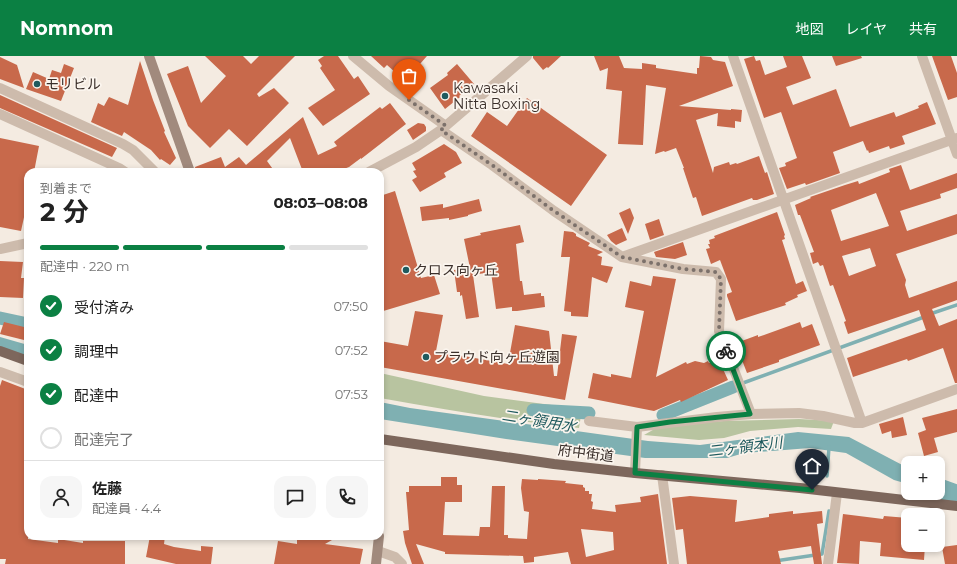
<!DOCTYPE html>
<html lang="ja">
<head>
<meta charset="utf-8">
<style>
	:root { --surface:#fff; --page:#f6f6f6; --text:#222; --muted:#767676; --line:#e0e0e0; --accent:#0b8043 }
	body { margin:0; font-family:Montserrat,"Noto Sans JP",sans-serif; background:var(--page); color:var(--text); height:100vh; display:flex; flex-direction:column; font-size:15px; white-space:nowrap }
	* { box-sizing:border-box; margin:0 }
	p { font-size:13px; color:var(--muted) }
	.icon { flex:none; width:22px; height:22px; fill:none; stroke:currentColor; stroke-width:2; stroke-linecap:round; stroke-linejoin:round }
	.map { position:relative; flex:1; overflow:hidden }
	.drawer { position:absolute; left:24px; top:112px; width:360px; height:372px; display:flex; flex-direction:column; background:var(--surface); border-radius:12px; box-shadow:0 2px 6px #0003 }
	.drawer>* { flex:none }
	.buttons { position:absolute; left:901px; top:400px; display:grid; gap:8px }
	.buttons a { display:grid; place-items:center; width:44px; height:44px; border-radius:8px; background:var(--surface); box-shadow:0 2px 6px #0003; font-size:20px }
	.pin { position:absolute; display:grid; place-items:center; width:34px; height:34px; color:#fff; margin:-41px -17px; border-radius:50% 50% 50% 0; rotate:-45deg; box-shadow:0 0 4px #0007 }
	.pin .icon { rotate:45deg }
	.courier { position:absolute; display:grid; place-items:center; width:40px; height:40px; margin:-20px; border:3px solid #0b8043; border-radius:50%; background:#fff; color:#222; box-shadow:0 1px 5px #0007 }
	.head em { font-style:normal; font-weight:700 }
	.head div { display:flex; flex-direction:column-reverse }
	.head { display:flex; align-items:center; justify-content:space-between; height:68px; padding:0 16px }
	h1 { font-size:26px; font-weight:700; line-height:30px }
	.bar { display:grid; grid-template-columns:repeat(4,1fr); gap:6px 4px; align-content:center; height:48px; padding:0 16px }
	.bar i { height:5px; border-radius:3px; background:var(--line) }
	.bar .selected { background:var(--accent) }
	.bar p { grid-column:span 4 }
	.line { display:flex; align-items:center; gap:10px; padding:0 16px; border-top:1px solid var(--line) }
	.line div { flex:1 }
	.round { display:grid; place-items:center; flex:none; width:42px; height:42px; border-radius:12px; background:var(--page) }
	ol { padding:0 16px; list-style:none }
	li { display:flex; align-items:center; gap:12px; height:44px }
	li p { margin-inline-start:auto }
	li .icon { padding:4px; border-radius:50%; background:var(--accent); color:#fff; stroke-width:4 }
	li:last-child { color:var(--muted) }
	li i { width:22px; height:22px; border:2px solid var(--line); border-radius:50% }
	header { display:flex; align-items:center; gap:24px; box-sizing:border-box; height:56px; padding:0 20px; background:var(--accent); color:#fff }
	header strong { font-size:19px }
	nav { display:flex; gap:22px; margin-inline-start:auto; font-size:14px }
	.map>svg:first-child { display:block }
</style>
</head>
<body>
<header>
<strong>Nomnom</strong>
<nav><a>地図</a><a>レイヤ</a><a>共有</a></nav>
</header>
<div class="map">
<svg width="957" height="508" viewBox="0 0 957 508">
	<rect width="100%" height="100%" fill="#f4ebe1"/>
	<path fill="#b8c4a0" d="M380,317L484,340L582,353L579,372C512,365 446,354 380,342Z
		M799,363L834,365L831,373L798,371L750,375L724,382L699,384L644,379L658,371L723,365Z"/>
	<path fill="#7fb0b2" d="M0,281L28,289V305L0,299Z
		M380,346L410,352L648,385L700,389L798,376L849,381L908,412V428L894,424L846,397L810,392L744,397L727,402H645L506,383L380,363Z"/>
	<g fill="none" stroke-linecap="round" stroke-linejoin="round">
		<path stroke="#7fb0b2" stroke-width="3.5" d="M930,258L957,249
			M743,327L924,261
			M827,420L829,391
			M775,505L822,498L829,455"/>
		<path stroke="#7fb0b2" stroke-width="13" d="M0,262L28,268
			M533,354L589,357
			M663,359L733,331"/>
		<path stroke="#7fb0b2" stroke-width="22" d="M938,433L957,440"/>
	</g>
	<path fill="#c8694b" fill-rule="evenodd" d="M205,0H243L251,8L259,0H295L257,38L259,41L274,32L289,47L247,90L229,73L210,92L188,70L167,18L188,10L201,47L226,20Z
		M324,0H338L354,23L358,20L370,38L323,70L308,52L335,34L320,12L322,10L318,4Z
		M371,0H427L405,25L387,9L384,12Z
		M533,0H561L548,12L547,11L543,14L533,2Z
		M594,0H619L624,12L642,13V7L656,9V12L697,18V12H699L700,0L711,1L713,4L725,6L733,30L679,50L731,54V53L742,54L741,66L735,65V72L717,70L718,57L696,64L713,117L714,111L729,106L730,109L736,107L737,108L759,100L765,117L767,116L774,138L757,144H753L752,142L702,160L696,141L693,142L683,112H684L676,92L665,96L664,95L655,98L666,32L646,29L643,89L618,88L622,35L606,33L608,12L600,15Z
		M754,0L756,5L760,4L765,19L787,11L783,0H802L811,22L786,31L793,49L836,33L850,71L894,56L896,61L919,52L918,50L927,46L936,68L902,80L905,88L890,93L889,90L869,97L868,94L867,95L863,85L833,96L840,117L806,129L805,127L787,133L779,112L786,110L785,107L797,102L781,56L764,62L744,3Z
		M832,0H861L862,2L836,10Z
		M932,0H951L957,17V41L948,44Z
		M0,1L17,9L24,32L0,23Z
		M140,5L153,44L165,75L164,76L176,102L170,109L161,103L160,104L151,94L124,76L122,80L91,66L98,47L104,50L109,41L128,49Z
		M64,8L74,12L61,45L26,33L33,16L49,23L52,14L61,17Z
		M457,8L474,28L459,40L460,41L445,53L430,32L448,19L447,17Z
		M0,39L117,92L112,101L0,52Z
		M527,42L607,99L571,150L471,80L487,56L507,70Z
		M390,47L406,68L361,103V102L349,111L336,116H303L290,82L267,105L275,116H196L195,111L221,101L225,111L239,101L246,109L303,61L318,99L337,90L334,86L380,51L382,53Z
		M418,67L424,68L426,71V75L413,84L407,74Z
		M0,82L39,90L34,116H28V143L21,175L0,171Z
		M444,88L456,96L462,107L444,117L446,121L420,136L412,124L417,121L413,115L416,114L412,107Z
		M901,109L910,134L957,117V132L940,138L941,142L900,155L907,175L957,158V178L896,198L906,224L905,229L909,242L957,225V244L932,253L939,270L957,263V327H955L943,292L908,305L907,303L853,321L847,302L926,274L919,254L848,278L844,266L846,265L833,229L830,230L823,209L820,210L818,206L813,208L810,197L814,196L800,159H798L795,149L811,142L810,141L845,129L858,125L859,128L890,116L889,113ZM876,137L889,170L841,185L831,154ZM870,192L876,210L849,220L842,200Z
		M395,135L421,222L434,219L440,238L380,256V140Z
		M479,143L482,155L468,159V160L449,164V162L422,165L420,151L443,148V152Z
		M630,152L634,162L628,178L619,157Z
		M777,156L785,179L784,180L785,183L782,184L796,228L803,225L807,235L797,239L798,241L785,247L786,249L736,265L727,240V238L732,236L720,204L711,208L706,193L710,192L708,188H710L709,184L715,182L714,180Z
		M659,163L664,179L650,184L645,168Z
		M520,169L524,186L516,188L520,225H522L524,239L541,237V240H544L545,251L517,255H512V251L496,253L491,216L473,219L479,261L466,263L462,239L460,240V236H457L454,214L470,212L464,183L481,179L480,177Z
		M622,172L627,184L616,189L611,185L607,179Z
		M564,175L573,176L576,178V180L590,187L588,190L603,196L597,199L602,201L601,209L613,211L607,227L592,221L588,261L571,260V256L564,255L570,201H561Z
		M683,186L687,199L675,203L656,201L654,196Z
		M0,205L23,206L21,222H24L23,242L0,241Z
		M653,220L676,223L656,321L686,306L687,308L695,305L704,307L708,305L709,307L718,302L728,324L681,346L680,344L654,355L588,342L593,317L611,321V318L631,322L644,255L625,251L630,225L651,230Z
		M415,255L443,259L436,295L508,308L515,269L549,275L554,320H557L562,278L577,280L565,344L380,311V285L408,290Z
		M4,266L28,272V285L0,278Z
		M800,266L802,272L812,268L820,289L779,304V306L747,317L740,299L744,298L739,286L758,279V281L764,279Z
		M2,324L28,334V483L58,487V483L83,487V485H125V508H5L6,503H0V330Z
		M957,353V376L934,382L938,396L924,400L918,377L926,374L922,362Z
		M903,361L907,379L892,382L891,375L882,378L879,368Z
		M441,421H457V429H462V446H445L443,479L479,480L480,471H490L492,430H505L504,479H508V482L527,483L529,456L524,455L521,432L522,423L538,424V423L566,425L565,427L583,429V431L585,432V435H589V438H592L591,445L593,446L592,453L616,456L615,449L641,446L640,441L658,438L667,508H571L568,496L534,501V506L524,507L523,500L445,498V496L416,488L424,508H412L405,487L403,475L409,474L406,436H409V430H441ZM581,473L613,476L614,494L586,501Z
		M690,440L737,444L735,466L769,461V458L793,455V458L822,455L823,467L817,468L822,508H814L811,490L778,495L781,508H687L683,473L676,474L672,442Z
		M843,458L883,463L884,460L908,462V489H925L924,504L880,500L881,487L860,485L859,508L837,507Z
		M150,480H165L164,488L174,491L201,495V490L213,491L211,508H176L146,501Z
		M303,482L332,484L325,488L363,493L360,508H274L278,485L297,488V484H303Z
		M957,489V508H945L942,491Z"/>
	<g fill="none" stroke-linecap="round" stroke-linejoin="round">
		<path stroke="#cdbbac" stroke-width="10" d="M353,0L389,30L446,70
			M733,0L862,367
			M922,0L957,98
			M0,32L123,88L133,94L155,116
			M0,58L119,112L125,116
			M441,74L492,109L554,155L622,201L683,213L716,216L721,223L719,275L751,358
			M369,116L416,91L441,74L527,0
			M0,193L28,187
			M622,201L957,82
			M0,316L28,326
			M589,365L637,371L717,361L751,358L799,357L823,360L855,367H862L957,333
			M635,417L637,371
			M662,419L674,508
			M936,448V437
			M378,495L395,501L402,508
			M828,508L837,437"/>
		<path stroke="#a18a7d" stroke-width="10" d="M149,0L190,116
			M376,508L379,480"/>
		<path stroke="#7d675c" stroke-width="10" d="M0,295L28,305
			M380,383L554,408L635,417L800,432L957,450"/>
	</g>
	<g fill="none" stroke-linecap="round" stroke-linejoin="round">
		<path stroke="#7c716b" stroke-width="4" stroke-dasharray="0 7.2" d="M409,44L446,70L441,74L492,109L554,155L622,201L683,213L716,216L721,223L719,275L726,295"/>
		<path stroke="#0b8043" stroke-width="5" d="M726,295L750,358L670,366L637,371L635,417L812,434"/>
	</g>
	<g fill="#1f5a5e" stroke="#fbf5ee" stroke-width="1.5">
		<circle cx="37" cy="28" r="4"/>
		<circle cx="445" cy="40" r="4"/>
		<circle cx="406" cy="214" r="4"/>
		<circle cx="426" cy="301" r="4"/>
	</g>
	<g text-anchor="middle" stroke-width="3.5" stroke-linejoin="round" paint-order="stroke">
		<g font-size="14" fill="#3b302b" stroke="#fbf5ee" text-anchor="start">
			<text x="45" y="33">モリビル</text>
			<text x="453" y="37">Kawasaki<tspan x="453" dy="16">Nitta Boxing</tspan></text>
			<text x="414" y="219">クロス向ヶ丘</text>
			<text x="434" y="306">プラウド向ヶ丘遊園</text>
		</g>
		<g font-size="14" fill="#3b302b" stroke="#fbf5ee">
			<text transform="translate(586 397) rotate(7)" y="5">府中街道</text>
		</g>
		<g font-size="15" font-style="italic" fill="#1f5a5e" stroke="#fbf5ee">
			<text transform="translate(539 365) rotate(9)" y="5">二ヶ領用水</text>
			<text transform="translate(745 391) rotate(-7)" y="5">二ヶ領本川</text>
		</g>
	</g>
</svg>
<div class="buttons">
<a>+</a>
<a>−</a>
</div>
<div class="pin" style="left:409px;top:44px;background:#ea580c"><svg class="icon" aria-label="bag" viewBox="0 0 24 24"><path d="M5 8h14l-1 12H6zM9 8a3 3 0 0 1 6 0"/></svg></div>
<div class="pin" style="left:812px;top:434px;background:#1f2937"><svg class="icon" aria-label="home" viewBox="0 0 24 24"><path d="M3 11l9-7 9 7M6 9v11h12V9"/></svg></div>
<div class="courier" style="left:726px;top:295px"><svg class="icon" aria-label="bike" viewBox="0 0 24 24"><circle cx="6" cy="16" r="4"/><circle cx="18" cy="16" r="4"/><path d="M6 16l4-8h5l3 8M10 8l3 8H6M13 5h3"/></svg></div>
<section class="drawer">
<div class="head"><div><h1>2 分</h1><p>到着まで</p></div><em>08:03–08:08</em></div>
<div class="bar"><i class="selected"></i><i class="selected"></i><i class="selected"></i><i></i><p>配達中 · 220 m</p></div>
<ol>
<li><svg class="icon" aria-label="check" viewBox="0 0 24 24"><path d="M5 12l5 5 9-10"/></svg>受付済み<p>07:50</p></li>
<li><svg class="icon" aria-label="check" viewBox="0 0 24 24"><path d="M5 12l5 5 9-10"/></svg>調理中<p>07:52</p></li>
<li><svg class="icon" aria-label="check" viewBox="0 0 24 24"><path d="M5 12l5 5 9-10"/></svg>配達中<p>07:53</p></li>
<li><i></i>配達完了</li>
</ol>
<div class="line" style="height:72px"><a class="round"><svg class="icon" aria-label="person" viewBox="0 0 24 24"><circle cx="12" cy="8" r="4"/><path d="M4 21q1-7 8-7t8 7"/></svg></a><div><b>佐藤</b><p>配達員 · 4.4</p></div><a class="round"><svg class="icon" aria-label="chat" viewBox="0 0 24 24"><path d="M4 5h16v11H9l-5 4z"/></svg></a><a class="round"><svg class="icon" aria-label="phone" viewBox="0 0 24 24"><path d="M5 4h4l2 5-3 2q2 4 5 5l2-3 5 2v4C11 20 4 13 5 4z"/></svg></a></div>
</section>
</div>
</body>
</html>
